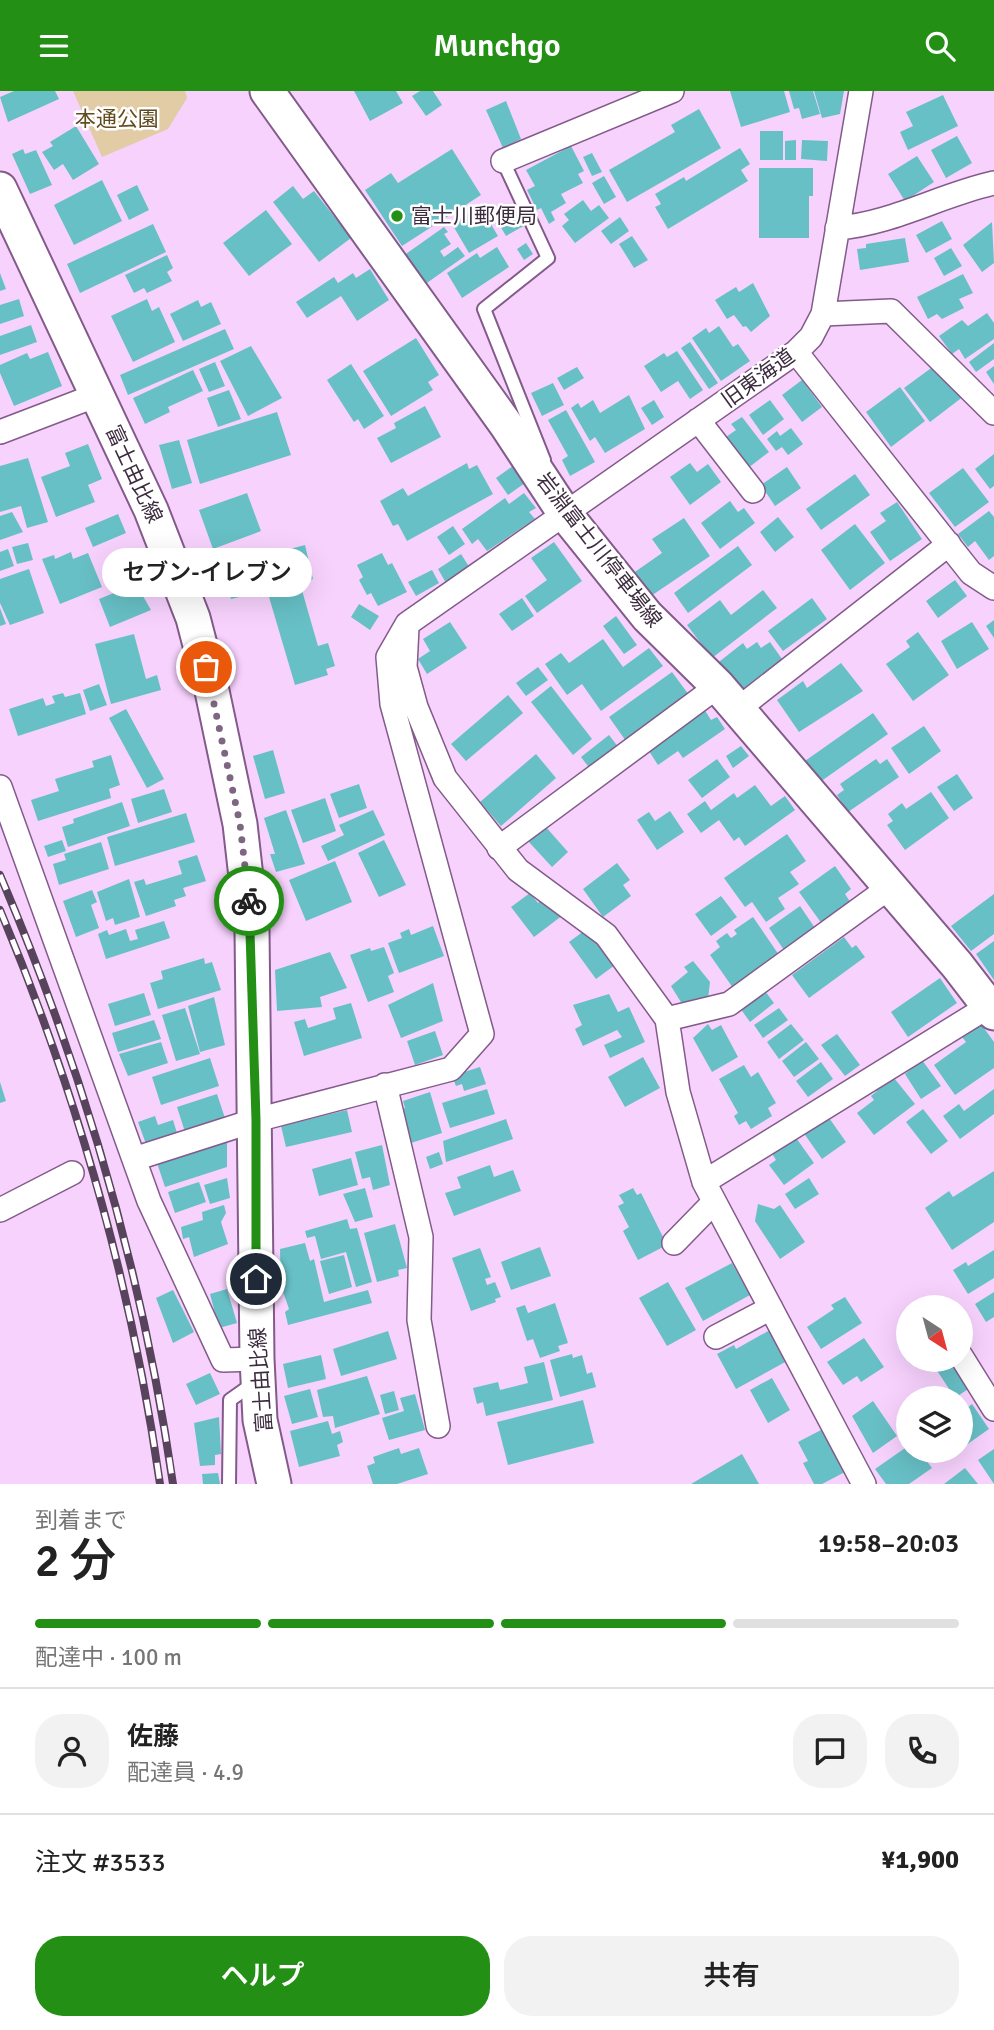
<!DOCTYPE html>
<html lang="ja">
<head>
<meta charset="utf-8">
<style>
	:root { --surface:#fff; --page:#f2f2f2; --text:#222; --muted:#767676; --line:#e0e0e0; --accent:#239015 }
	body { margin:0; font-family:Signika,"Noto Sans JP",sans-serif; background:var(--page); color:var(--text); height:100vh; display:flex; flex-direction:column; font-size:26px; white-space:nowrap }
	* { box-sizing:border-box; margin:0 }
	p { font-size:23px; color:var(--muted) }
	.icon { flex:none; width:38px; height:38px; fill:none; stroke:currentColor; stroke-width:2; stroke-linecap:round; stroke-linejoin:round }
	.map { position:relative; height:1393px; overflow:hidden }
	.panel { display:flex; flex-direction:column; background:var(--surface); flex:1 }
	.panel>* { flex:none }
	.needle { width:46px; rotate:144deg }
	.fabs { position:absolute; left:896px; top:1204px; display:grid; gap:14px }
	.fabs a { display:grid; place-items:center; width:77px; height:77px; border-radius:50%; background:var(--surface); box-shadow:0 7px 28px #0002; font-size:35px }
	.pin { position:absolute; display:grid; place-items:center; width:60px; height:60px; color:#fff; margin:-30px; border:4px solid #fff; border-radius:50%; box-shadow:0 2px 7px #0007 }
	.courier { position:absolute; display:grid; place-items:center; width:70px; height:70px; margin:-35px; border:5px solid #239015; border-radius:50%; background:#fff; color:#222; box-shadow:0 2px 9px #0007 }
	.bubble { position:absolute; height:49px; border-radius:24px; background:var(--surface); box-shadow:0 7px 28px #0002; font-size:23px; font-weight:600; line-height:49px; text-align:center }
	.overview em { font-style:normal; font-weight:600 }
	.overview div { display:flex; flex-direction:column-reverse }
	.overview { display:flex; align-items:center; justify-content:space-between; height:119px; padding:0 35px }
	h1 { font-size:46px; font-weight:600; line-height:52px }
	.bar { display:grid; grid-template-columns:repeat(4,1fr); gap:10px 7px; align-content:center; height:84px; padding:0 35px }
	.bar i { height:9px; border-radius:5px; background:var(--line) }
	.bar .on { background:var(--accent) }
	.bar p { grid-column:span 4 }
	.line { display:flex; align-items:center; gap:18px; padding:0 35px; border-top:2px solid var(--line) }
	.line div { flex:1 }
	.round { display:grid; place-items:center; flex:none; width:74px; height:74px; border-radius:28px; background:var(--page) }
	.button { display:flex; gap:14px; margin-top:auto; padding:14px 35px }
	.button a { flex:1; height:80px; border-radius:28px; background:var(--accent); color:#fff; font-size:28px; font-weight:600; line-height:80px; text-align:center }
	.button a+a { background:var(--page); color:var(--text) }
	header { display:flex; justify-content:space-between; align-items:center; height:91px; padding:0 35px; background:var(--accent); color:#fff; font-size:32px; font-weight:600 }
	.map>svg:first-child { display:block }
</style>
</head>
<body>
<header><svg class="icon" aria-label="menu" viewBox="0 0 24 24"><path d="M4 6h16M4 12h16M4 18h16"/></svg>Munchgo<svg class="icon" aria-label="search" viewBox="0 0 24 24"><circle cx="10" cy="10" r="6"/><path d="M15 15l6 6"/></svg></header>
<div class="map">
<svg width="994" height="1393" viewBox="0 0 994 1393">
	<rect width="100%" height="100%" fill="#f7d2fd"/>
	<path fill="#e2cca5" d="M73,0H185L187,7L168,38L102,66Z"/>
	<path fill="#67c0c6" d="M14,0H55L59,8L8,31L0,6Z
		M354,0H396L403,12L370,30Z
		M420,0H433L442,14L426,25L412,5Z
		M730,0H784L790,21L741,36Z
		M789,0H813L820,23L802,28L799,17L794,18Z
		M814,0H844L840,23L822,27Z
		M943,4L958,35L908,59L900,41L913,35L906,21Z
		M506,10L521,48L503,57L486,19Z
		M699,18L721,57L627,111L609,79L675,41L671,34Z
		M76,35L99,73L73,89L63,73L54,79L42,61L53,55L50,51Z
		M760,40H783V69H760Z
		M957,45L972,72L946,87L931,59Z
		M796,49V69H785V50Z
		M802,49L828,50L827,70L801,68Z
		M571,55L584,80L578,83L583,92L561,103L566,112L551,121L555,129L549,133L541,117L537,119L527,99L535,95L526,79Z
		M740,57L750,73L741,79L748,90L668,138L655,116L661,113L655,103L684,86L686,90Z
		M23,58L25,63L36,59L52,94L30,103L12,63Z
		M452,58L481,104L402,155L365,99L391,82L398,92Z
		M592,62L602,81L592,85L583,66Z
		M917,65L934,91L905,110L888,83Z
		M759,77H813V105H809V147H759Z
		M604,85L616,106L604,113L592,92Z
		M102,89L122,130L74,154L54,114Z
		M137,94L149,119L129,129L117,104Z
		M293,95L303,108L314,100L351,147L319,171L273,111Z
		M583,109L591,120L599,114L609,127L575,152L562,135L569,129L564,123Z
		M480,115L498,145L469,162L452,133Z
		M266,119L292,153L249,185L223,152Z
		M520,121L527,133L506,145L499,133Z
		M620,126L629,140L611,153L601,140Z
		M942,130L952,148L926,162L916,144Z
		M992,131L994,172L982,181L963,154Z
		M153,133L166,161L80,202L67,173Z
		M444,136L448,141L444,143L451,153L440,160L444,166L458,156L465,165L424,194L403,165Z
		M632,145L648,169L634,177L619,153Z
		M905,147L909,171L860,179L857,158L866,157V153Z
		M526,152L533,163L524,169L517,158Z
		M497,156L509,176L462,207L447,182L477,162L480,167Z
		M951,157L962,175L944,185L934,167Z
		M167,164L173,177L167,181L172,190L147,202L144,197L134,202L125,184Z
		M370,178L389,209L357,230L341,205L307,227L296,211L334,186L338,192L353,182L356,187Z
		M0,182L6,198L0,200Z
		M963,183L973,202L959,208L964,217L942,228L937,223L928,228L917,206Z
		M753,192L770,225L751,241L746,235L743,236L734,224L727,228L715,209L736,196L739,201Z
		M19,208L24,225L0,233V214Z
		M147,208L152,220L159,216L175,251L133,271L111,225Z
		M198,209L201,216L211,211L221,233L183,250L170,223Z
		M987,222L994,232V248L965,268L959,258L952,263L939,245L962,229L968,235Z
		M31,234L37,251L0,264V245Z
		M719,235L733,256L738,253L750,270L721,290L692,247L706,237L709,242Z
		M225,238L234,258L128,304L120,284Z
		M416,247L439,284L428,291L433,299L391,325L363,280Z
		M690,251L718,292L709,298L681,257Z
		M994,252V268L976,281L969,271Z
		M251,255L282,307L248,325L220,270Z
		M677,260L703,299L690,308L678,290L661,301L644,275L664,262L667,266Z
		M48,261L62,295L14,315L0,282V274L27,262L30,268Z
		M215,271L225,295L209,301L199,278Z
		M938,272L964,305L930,331L904,297Z
		M351,273L384,325L364,338L358,328L354,331L327,289Z
		M994,275V293L986,281Z
		M577,276L584,287L564,299L557,287Z
		M193,279L203,300L168,316L170,321L145,333L133,307Z
		M802,289L822,316L802,331L782,304Z
		M553,292L564,314L542,325L531,302Z
		M900,296L925,330L891,356L866,321Z
		M229,299L241,328L218,336L207,307Z
		M629,304L645,338L605,362L595,346L590,350L571,317L578,312L581,317L593,309L600,322Z
		M654,309L664,326L652,334L641,317Z
		M770,309L784,328L763,344L749,324Z
		M425,315L441,346L391,372L377,347L396,337L394,332Z
		M566,319L595,371L570,385L562,369L568,365L548,329Z
		M277,321L291,364L200,393L187,349Z
		M742,326L769,361L748,377L726,346L736,339L731,333Z
		M791,337L803,353L788,364L782,356L776,360L767,348L777,340L780,345Z
		M179,349L192,392L172,398L159,354Z
		M88,353L102,388L88,394L95,411L56,426L41,386L70,375L65,362Z
		M994,363V395L990,398L975,378Z
		M28,367L48,431L27,437L21,415L0,421V375Z
		M467,372L469,378L477,374L493,403L407,450L398,433L393,435L380,410L403,397L408,405Z
		M690,372L697,381L708,373L721,391L690,414L670,386Z
		M513,375L525,392L508,404L496,387Z
		M787,376L801,397L775,415L761,394Z
		M963,377L989,411L955,436L929,402Z
		M855,383L870,404L821,439L806,418Z
		M247,402L261,440L213,458L199,419Z
		M524,402L536,417L529,421L535,428L487,460L478,448L472,453L462,438L505,407L509,413Z
		M730,410L738,421L744,417L755,432L720,458L701,432Z
		M897,411L922,448L890,470L870,441L886,430L880,422Z
		M989,420L994,426V465L989,469L975,450L968,456L958,443Z
		M12,421L23,441L0,449V425Z
		M118,423L126,442L93,456L85,437Z
		M778,426L794,446L775,461L760,441Z
		M684,427L710,465L648,507L632,483L662,462L652,448Z
		M855,433L885,472L850,499L821,459Z
		M453,435L465,453L449,464L437,446Z
		M554,451L582,490L537,522L525,505L547,489L531,467Z
		M28,452L33,469L17,473L12,456Z
		M305,454L313,488L231,508L225,483L218,485L216,477Z
		M738,455L752,474L688,522L674,502Z
		M8,458L14,475L0,480V461Z
		M71,461L73,468L88,462L102,496L60,513L42,468L54,464L55,468Z
		M382,462L388,474L392,472L407,501L378,515L371,502L367,504L359,489L363,486L357,474Z
		M461,463L470,477L446,492L438,478Z
		M29,478L44,522L10,534L0,512V488Z
		M432,479L439,492L416,505L408,491Z
		M955,489L967,505L938,527L926,510Z
		M136,493L151,519L110,536L99,508Z
		M301,496L318,555L328,552L335,575L326,578L328,584L295,594L269,506Z
		M763,499L777,517L712,567L687,534L720,509L731,524Z
		M522,507L534,525L512,540L499,523Z
		M812,507L827,528L783,560L768,540Z
		M359,513L379,525L370,539L351,526Z
		M0,517L6,533L0,535Z
		M616,525L637,554L624,563L603,535Z
		M994,529V547L986,535Z
		M450,531L467,557L427,583L418,568L430,560L423,548Z
		M972,531L989,558L957,578L941,550Z
		M918,541L949,584L913,610L886,573L910,556L906,550Z
		M134,543L146,588L157,584L161,599L111,613L95,553Z
		M603,548L623,576L649,557L663,575L601,620L582,593L567,604L545,573L561,562L569,572Z
		M757,551L761,557L770,551L782,568L743,598L731,583L726,587L715,574L743,552L747,558Z
		M841,572L863,600L799,641L777,609L803,590L807,597Z
		M538,576L548,589L526,605L516,592Z
		M672,581L692,608L628,653L609,626Z
		M99,593L107,614L90,620L83,599Z
		M551,595L592,648L573,664L531,611Z
		M63,602L65,606L80,602L86,623L18,645L9,618L43,607L46,615L55,612L52,605Z
		M508,604L523,622L466,670L451,653Z
		M126,618L164,688L147,697L109,627Z
		M704,618L711,629L717,626L725,638L683,667L678,660L658,674L647,657Z
		M873,622L888,643L820,691L805,670Z
		M924,635L941,660L909,683L891,657Z
		M609,644L619,657L591,679L581,666Z
		M741,655L749,665L733,677L726,665Z
		M273,659L285,702L265,708L253,665Z
		M536,663L556,687L501,735L480,711Z
		M111,664L120,694L109,698L111,707L38,730L31,709L59,700L55,688L94,676L92,670Z
		M717,668L730,686L702,707L688,689Z
		M876,668L880,673L887,668L899,686L848,721L837,704L844,699L840,693Z
		M957,683L973,707L954,720L937,696Z
		M359,693L367,717L339,727L330,703Z
		M755,694L771,715L785,705L795,719L745,755L739,746L734,750L719,729L701,742L687,723L705,710L711,719L734,702L737,707Z
		M164,698L172,721L138,732L131,708Z
		M931,701L949,727L905,759L887,734L893,730L888,723L902,712L906,718Z
		M325,707L336,740L303,752L291,719Z
		M122,711L130,735L68,756L62,736L74,732L73,728Z
		M286,719L305,773L276,781L270,763H275L264,727Z
		M373,719L385,744L328,770L321,755L344,744L339,734Z
		M670,720L684,741L657,759L637,729L649,721L655,730Z
		M186,722L195,751L115,775L107,746Z
		M545,735L568,761L552,776L528,750Z
		M787,743L806,770L790,781L799,793L778,807L785,818L766,831L752,811L745,816L724,787Z
		M62,749L66,760L48,766L44,755Z
		M384,749L406,794L379,806L358,762Z
		M101,751L109,778L59,794L53,773L66,769L64,763Z
		M197,764L206,790L183,797L186,805L174,809L176,815L146,825L134,791L144,788L146,794L182,783L178,770Z
		M335,770L352,811L306,830L289,789Z
		M617,772L630,789L623,794L631,805L603,826L583,798Z
		M835,775L851,798L845,803L851,812L822,833L799,801Z
		M129,788L140,826L115,834L113,827L106,830L97,801Z
		M92,799L97,811L91,814L99,837L76,846L63,810Z
		M530,802L538,812L548,804L563,824L534,846L511,816Z
		M994,803V843L971,860L951,835Z
		M721,805L737,826L711,845L695,823Z
		M800,815L815,837L784,859L769,837Z
		M753,826L779,864L733,897L710,864L720,856L716,850L727,842L731,847L737,843L734,839Z
		M164,830L170,847L106,868L98,843L107,839L109,844L126,838L130,850L138,848L135,839Z
		M433,835L444,865L399,882L388,852L402,847L400,842L409,838L411,844Z
		M588,837L615,874L596,888L569,851Z
		M844,846L852,857L856,854L865,866L809,907L792,884Z
		M994,850V889L976,863Z
		M384,856L394,882L388,885L394,901L368,911L350,864L370,857L371,860Z
		M330,861L347,897L320,906L322,916L277,920L275,879Z
		M204,867L205,873L212,871L221,899L158,918L150,892L163,888L161,880Z
		M693,870L710,891L708,908L684,916L671,895L688,881L684,876Z
		M940,887L957,912L908,946L891,921Z
		M433,892L443,930L401,947L388,914Z
		M765,900L774,912L750,931L740,917Z
		M144,902L151,924L115,935L108,913Z
		M609,903L618,921L629,916L645,951L610,967L604,954L622,946L617,939L583,955L575,938L582,934L573,914Z
		M214,906L225,954L200,961L188,915Z
		M351,912L362,947L304,965L294,931L305,928L308,937L336,928L333,917Z
		M185,917L200,963L176,970L162,924Z
		M779,917L788,929L763,947L754,934Z
		M154,929L161,948L118,961L112,942Z
		M708,933L712,939L721,934L738,966L712,981L693,947Z
		M791,933L804,949L779,968L767,951Z
		M981,933L994,951V977L955,1004L934,974L966,951L962,946Z
		M435,940L443,964L415,974L407,950Z
		M837,943L860,974L845,985L821,954Z
		M161,951L168,972L128,985L119,963Z
		M806,951L819,968L794,986L782,970Z
		M643,966L660,997L625,1016L608,986Z
		M210,967L219,995L161,1014L152,986Z
		M922,969L941,995L921,1008L905,983Z
		M821,971L833,988L808,1006L796,990Z
		M744,974L751,986L758,981L776,1012L768,1017L772,1025L751,1038L746,1030L739,1034L734,1025L738,1022L719,988Z
		M480,976L486,993L464,1000L462,993L456,995L452,985Z
		M890,982L915,1013L874,1044L857,1022L874,1009L871,1005L877,1000L874,995Z
		M0,991L6,1010L0,1012Z
		M487,998L495,1023L450,1037L442,1012Z
		M994,998V1023L960,1048L943,1025L959,1013L964,1020Z
		M430,1001L442,1042L408,1053L397,1020L405,1017L403,1010Z
		M217,1003L225,1027L185,1041L177,1016Z
		M923,1018L948,1050L931,1063L906,1031Z
		M347,1019L352,1041L286,1056L281,1035Z
		M827,1024L846,1051L822,1068L803,1041Z
		M155,1025L158,1034L173,1029L177,1042L146,1053L138,1031Z
		M506,1028L513,1048L446,1071L443,1050Z
		M794,1044L814,1072L784,1094L769,1074L776,1069L771,1061Z
		M227,1051V1076L165,1096L157,1072Z
		M382,1054L390,1094L373,1099L370,1086L362,1088L355,1061Z
		M439,1061L443,1073L430,1078L426,1066Z
		M351,1067L358,1094L319,1105L312,1078Z
		M490,1074L494,1086L513,1079L521,1100L454,1125L445,1102L461,1097L457,1086Z
		M994,1080V1131L952,1159L925,1117L949,1100L953,1106Z
		M227,1087L230,1107L210,1113L204,1094Z
		M809,1087L819,1103L795,1118L785,1103Z
		M199,1091L206,1111L175,1122L168,1101Z
		M365,1097L373,1126L355,1131L343,1103Z
		M633,1097L637,1104L641,1102L667,1154L638,1169L623,1140L629,1136L618,1115L624,1112L619,1104Z
		M758,1113L774,1118L780,1114L805,1151L780,1168L755,1130Z
		M224,1114L226,1122L221,1131L228,1153L194,1166L189,1146L183,1148L181,1136L203,1129L202,1121Z
		M347,1128L350,1138L357,1137L372,1191L356,1196L346,1161L321,1168L315,1145L307,1147L305,1140Z
		M395,1133L407,1177L398,1179L399,1185L377,1191L364,1142Z
		M305,1152L310,1170L314,1168L324,1211L368,1199L372,1212L288,1234L285,1221L289,1218L281,1195L280,1158Z
		M540,1156L551,1185L511,1199L501,1171Z
		M480,1157L491,1186L485,1188L487,1194L495,1191L501,1206L495,1208L496,1211L471,1220L452,1167Z
		M994,1159V1187L968,1203L953,1179L966,1171L968,1175Z
		M344,1164L352,1196L329,1203L320,1170Z
		M732,1172L750,1204L703,1230L685,1197Z
		M668,1191L696,1239L667,1255L639,1207Z
		M227,1198L237,1232L219,1237L210,1203Z
		M173,1199L194,1241L173,1252L156,1207Z
		M994,1201V1226L986,1231L975,1213Z
		M845,1206L862,1232L821,1258L807,1236L834,1218L831,1214Z
		M555,1212L568,1252L558,1255L560,1260L540,1267L533,1248L527,1250L516,1217L525,1214L528,1222Z
		M770,1239L787,1270L736,1298L717,1263L734,1254L736,1258Z
		M388,1240L397,1268L341,1285L333,1258Z
		M864,1247L884,1276L861,1291L857,1285L843,1294L827,1271Z
		M572,1263L573,1267L582,1264L587,1283L592,1281L596,1296L560,1306L550,1269Z
		M321,1264L326,1288L288,1297L283,1273Z
		M949,1269H957L974,1294L955,1307L936,1278Z
		M544,1271L553,1309L486,1325L483,1311L477,1313L473,1297L498,1291L500,1299L528,1292L524,1276Z
		M210,1282L220,1303L196,1314L186,1293Z
		M367,1285L380,1323L335,1337L333,1325L323,1326L317,1299Z
		M772,1287L790,1319L768,1332L750,1299Z
		M310,1298L318,1326L292,1333L284,1305Z
		M394,1300L399,1319L385,1323L380,1304Z
		M415,1303L425,1339L389,1349L382,1327L404,1320L400,1307Z
		M583,1309L594,1352L508,1374L497,1331Z
		M873,1310L897,1345L873,1362L852,1325Z
		M972,1313L989,1338L962,1357L961,1322Z
		M219,1326L221,1363L215,1364V1374L200,1375L194,1332Z
		M328,1330L332,1343L340,1340L343,1351L337,1354L340,1365L299,1376L290,1340Z
		M823,1338L845,1381L822,1393H814L803,1372L808,1370L798,1351Z
		M908,1355V1360H919L932,1377L909,1393H886L875,1378Z
		M399,1357L401,1363L419,1357L428,1383L397,1393H373L367,1375L375,1372L373,1366Z
		M994,1358V1393L978,1369Z
		M742,1363L759,1393H691Z
		M965,1377L978,1393H944Z
		M218,1382L220,1393H203L202,1383Z"/>
	<g fill="none" stroke-linecap="round" stroke-linejoin="round">
		<g stroke="#835b8a" stroke-width="16">
			<path id="service" d="M503,70L548,167L484,218L544,369
				M229,1393L230,1309L247,1297H258"/>
		</g>
		<g stroke="#835b8a" stroke-width="26">
			<path id="minor" d="M503,70L672,0
				M837,137C892,133 940,104 994,92
				M823,223L891,220L994,322
				M796,261L971,482L994,497
				M698,329L753,400
				M0,341L97,304
				M407,536L405,576L416,616L445,687L518,779L606,844L667,928L678,1001L704,1091L864,1393
				M738,618L949,453
				M0,696L149,1110L223,1269L257,1268
				M499,757L718,595
				M667,928L729,913L890,796
				M385,994L421,1146L419,1229L438,1335
				M134,1068L256,1029L451,978L482,943L392,613L388,566L407,533L796,261L811,246L823,223L861,0
				M704,1091L994,912
				M0,1119L72,1082
				M674,1152L714,1111
				M716,1246L771,1217
				M961,1265L994,1318"/>
		</g>
		<g stroke="#835b8a" stroke-width="37">
			<path id="secondary" d="M267,0L507,335L565,423L647,525L718,595L957,874L994,922
				M0,98L151,419L193,527L212,600L240,733L252,839L257,1268L260,1329L274,1393"/>
		</g>
		<use href="#service" stroke="#fff" stroke-width="12"/>
		<use href="#minor" stroke="#fff" stroke-width="23"/>
		<use href="#secondary" stroke="#fff" stroke-width="33"/>
		<g stroke="#57435b" stroke-width="8">
			<path id="rail" d="M0,784C83,978 143,1184 173,1393
				M0,819C77,1002 132,1196 160,1393"/>
		</g>
		<use href="#rail" stroke="#fff" stroke-width="5" stroke-dasharray="16" stroke-linecap="butt"/>
	</g>
	<g fill="none" stroke-linecap="round" stroke-linejoin="round">
		<path stroke="#7e6682" stroke-width="7" stroke-dasharray="0 12.6" d="M206,576L240,733L249,810"/>
		<path stroke="#239015" stroke-width="9" d="M249,810L256,1029V1188"/>
	</g>
	<circle fill="#239015" stroke="#fff" stroke-width="2.5" cx="397" cy="125" r="7"/>
	<g text-anchor="middle" stroke-width="5" stroke-linejoin="round" paint-order="stroke">
		<g font-size="21" fill="#624b1f" stroke="#fff">
			<text x="117" y="35">本通公園</text>
		</g>
		<g font-size="21" fill="#3d2c40" stroke="#fff" text-anchor="start">
			<text x="411" y="132">富士川郵便局</text>
		</g>
		<g font-size="21" fill="#3d2c40" stroke="#fff">
			<text transform="translate(758 287) rotate(-36)" y="7">旧東海道</text>
			<text transform="translate(134 383) rotate(65)" y="7">富士由比線</text>
			<text transform="translate(599 459) rotate(52)" y="7">岩淵富士川停車場線</text>
			<text transform="translate(261 1289) rotate(-94)" y="7">富士由比線</text>
		</g>
	</g>
</svg>
<div class="fabs">
<a><svg class="needle" viewBox="-14 -14 28 28"><path d="M0-13l5 13h-10z" fill="#e53935"/><path d="M0 13l5-13h-10z" fill="#767676"/></svg></a>
<a><svg class="icon" aria-label="layers" viewBox="0 0 24 24"><path d="M12 4l9 5-9 5-9-5zM3 14l9 5 9-5"/></svg></a>
</div>
<div class="pin" style="left:206px;top:576px;background:#ea580c"><svg class="icon" aria-label="bag" viewBox="0 0 24 24"><path d="M5 8h14l-1 12H6zM9 8a3 3 0 0 1 6 0"/></svg></div>
<div class="pin" style="left:256px;top:1188px;background:#1f2937"><svg class="icon" aria-label="home" viewBox="0 0 24 24"><path d="M3 11l9-7 9 7M6 9v11h12V9"/></svg></div>
<div class="courier" style="left:249px;top:810px"><svg class="icon" aria-label="bike" viewBox="0 0 24 24"><circle cx="6" cy="16" r="4"/><circle cx="18" cy="16" r="4"/><path d="M6 16l4-8h5l3 8M10 8l3 8H6M13 5h3"/></svg></div>
<div class="bubble" style="left:102px;top:457px;width:210px">セブン-イレブン</div>
</div>
<section class="panel">
<div class="overview"><div><h1>2 分</h1><p>到着まで</p></div><em>19:58–20:03</em></div>
<div class="bar"><i class="on"></i><i class="on"></i><i class="on"></i><i></i><p>配達中 · 100 m</p></div>
<div class="line" style="height:126px"><a class="round"><svg class="icon" aria-label="person" viewBox="0 0 24 24"><circle cx="12" cy="8" r="4"/><path d="M4 21q1-7 8-7t8 7"/></svg></a><div><b>佐藤</b><p>配達員 · 4.9</p></div><a class="round"><svg class="icon" aria-label="chat" viewBox="0 0 24 24"><path d="M4 5h16v11H9l-5 4z"/></svg></a><a class="round"><svg class="icon" aria-label="phone" viewBox="0 0 24 24"><path d="M5 4h4l2 5-3 2q2 4 5 5l2-3 5 2v4C11 20 4 13 5 4z"/></svg></a></div>
<div class="line" style="height:91px"><div>注文 #3533</div><b>¥1,900</b></div>
<div class="button"><a>ヘルプ</a><a>共有</a></div>
</section>
</body>
</html>
